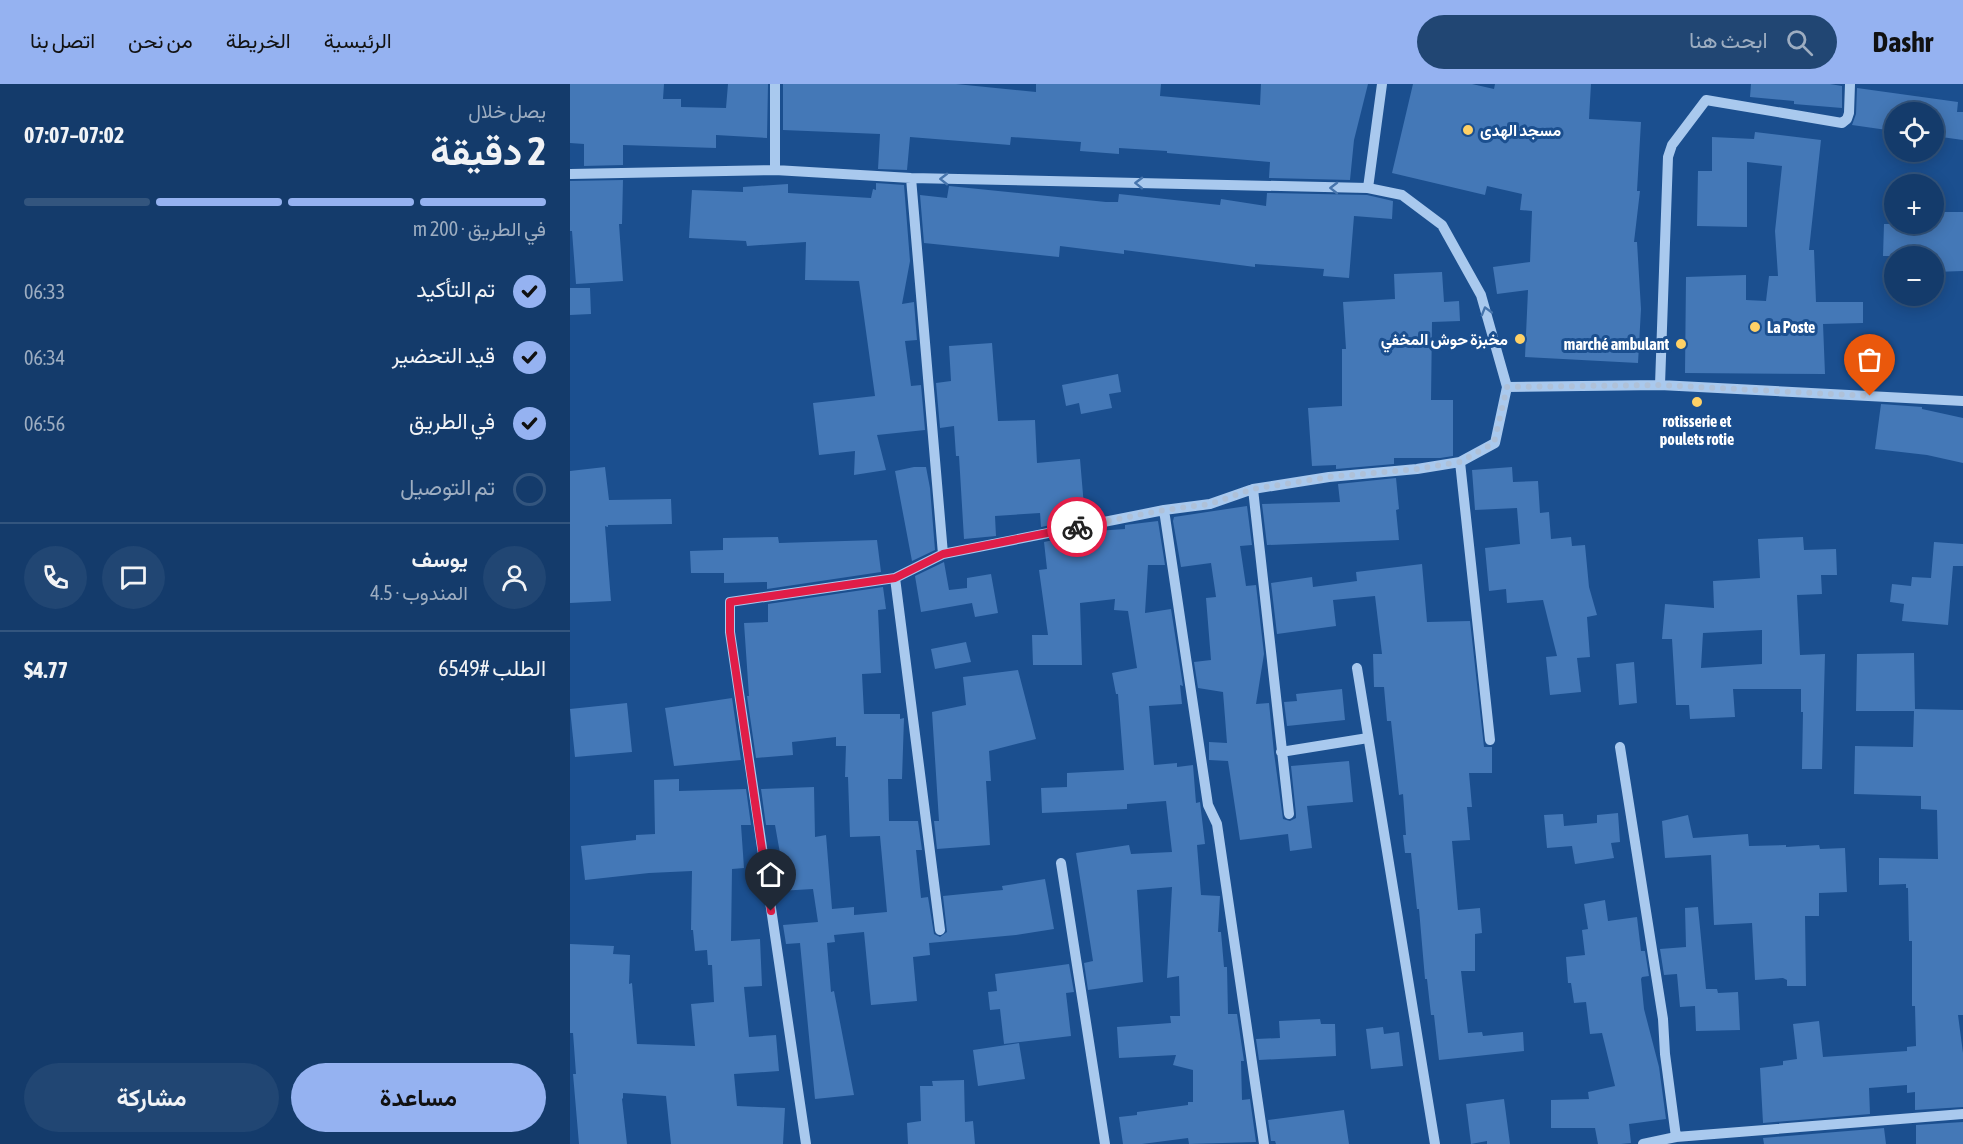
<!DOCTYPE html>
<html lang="ar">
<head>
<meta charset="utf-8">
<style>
	:root { --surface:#143b6b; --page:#214673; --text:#f1f3f6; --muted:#9dadc1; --line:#33557e; --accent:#95b2f1 }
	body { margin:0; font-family:"Asap Condensed",Vazirmatn,sans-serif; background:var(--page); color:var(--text); direction:rtl; height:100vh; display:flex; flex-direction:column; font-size:22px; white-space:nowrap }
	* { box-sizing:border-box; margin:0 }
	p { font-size:20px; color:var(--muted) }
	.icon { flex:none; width:33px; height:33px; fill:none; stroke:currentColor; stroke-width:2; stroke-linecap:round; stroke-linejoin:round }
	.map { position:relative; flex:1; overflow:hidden; direction:ltr }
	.sheet { display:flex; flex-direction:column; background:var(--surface); width:570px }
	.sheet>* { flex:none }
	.controls { position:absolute; left:1314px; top:18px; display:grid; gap:12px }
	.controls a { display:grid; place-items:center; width:60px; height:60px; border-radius:50%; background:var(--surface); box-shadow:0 3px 15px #0003,0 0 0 2px var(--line); font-size:30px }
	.pin { position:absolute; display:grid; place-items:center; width:51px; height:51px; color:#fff; margin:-62px -26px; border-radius:50% 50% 50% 0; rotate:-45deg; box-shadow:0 0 6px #0007 }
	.pin .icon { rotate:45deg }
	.courier { position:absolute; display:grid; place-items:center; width:60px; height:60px; margin:-30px; border:4px solid #e11d48; border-radius:50%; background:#fff; color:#222; box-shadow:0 2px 8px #0007 }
	.overview em { font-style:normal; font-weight:700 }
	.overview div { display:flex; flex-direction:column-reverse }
	.overview { display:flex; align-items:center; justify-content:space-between; height:102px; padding:0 24px }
	h1 { font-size:39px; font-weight:700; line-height:45px }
	.bar { display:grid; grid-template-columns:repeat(4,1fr); gap:9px 6px; align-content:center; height:72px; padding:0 24px }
	.bar i { height:8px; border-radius:4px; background:var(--line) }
	.bar .on { background:var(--accent) }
	.bar p { grid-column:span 4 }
	.line { display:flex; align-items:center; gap:15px; padding:0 24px; border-top:2px solid var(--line) }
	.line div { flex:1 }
	.round { display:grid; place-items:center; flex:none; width:63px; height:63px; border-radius:32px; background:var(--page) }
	ol { padding:0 24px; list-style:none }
	li { display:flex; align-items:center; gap:18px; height:66px }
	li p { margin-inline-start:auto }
	li .icon { padding:6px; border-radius:50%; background:var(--accent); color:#111; stroke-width:4 }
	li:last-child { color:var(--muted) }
	li i { width:33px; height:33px; border:3px solid var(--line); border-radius:50% }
	.action { display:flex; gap:12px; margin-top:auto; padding:12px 24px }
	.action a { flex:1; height:69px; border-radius:36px; background:var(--accent); color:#111; font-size:24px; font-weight:700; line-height:69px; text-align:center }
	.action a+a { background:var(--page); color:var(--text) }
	header { display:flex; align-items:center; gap:36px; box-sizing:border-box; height:84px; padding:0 30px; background:var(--accent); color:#111 }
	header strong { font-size:28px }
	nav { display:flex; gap:33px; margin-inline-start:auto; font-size:21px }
	.search { width:420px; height:54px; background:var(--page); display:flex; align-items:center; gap:15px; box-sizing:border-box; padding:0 21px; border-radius:33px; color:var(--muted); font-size:22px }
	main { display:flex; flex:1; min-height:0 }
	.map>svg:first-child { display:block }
</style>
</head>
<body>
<header>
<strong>Dashr</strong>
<div class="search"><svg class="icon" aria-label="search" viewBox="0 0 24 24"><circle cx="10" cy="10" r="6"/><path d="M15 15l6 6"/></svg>ابحث هنا</div>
<nav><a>الرئيسية</a><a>الخريطة</a><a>من نحن</a><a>اتصل بنا</a></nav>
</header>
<main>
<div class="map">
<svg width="1393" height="1060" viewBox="0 0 1393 1060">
	<rect width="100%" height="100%" fill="#1b4f8f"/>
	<path fill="#4478b7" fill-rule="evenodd" d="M0,0H94L93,15H111V23L156,24L158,0H198L197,54L146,51V64L53,61V81L14,82V60L0,59Z
		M213,0H386L466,8V0H591L590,12L690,21L691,0H798L784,56L780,96L699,94L700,78L597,69V67L549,64V70L510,67L511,58L441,53L440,61L340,53L337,86L308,85L310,50L213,46Z
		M843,0H902L924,5L925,0H1021L1019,35L1071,38L1067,107H1070L1064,158H1067L1071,225L1068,279L955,273L958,206L927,210L923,183L960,178L962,127L950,126L952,110L917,102L915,111L822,89Z
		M1181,0H1260L1272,2V24L1224,20V17L1180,13Z
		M1287,4L1388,18L1387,28H1393V56L1364,52V28H1324V47L1282,41L1286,30Z
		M1185,48L1251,56L1239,166H1244L1246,218H1293V239L1253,240L1255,290L1115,289L1116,193L1176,191V216L1196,217L1199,192H1208L1205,147L1212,82L1177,78V143L1127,142L1128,87H1142V53L1184,55Z
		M53,96L52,140H49L53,197L6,200L2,147H0V97Z
		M306,99L334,101L340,177L332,220L344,218L347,256L335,257L341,302L351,301L355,346L307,351L316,386L284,391L285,367L249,371L243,319L305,312L289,197L235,196L236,158L177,162L176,157L119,154L122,106L173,108V103L218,100V109L301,114L303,105L306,106Z
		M379,102L536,118H548L549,110L650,121L651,115L696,122L697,109L797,111L823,117L822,135L784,132L779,194L753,192L754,185L685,180V183L554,166V170L490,162L489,173L354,159L350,111L377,114Z
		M1364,128H1393V187L1364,188V172H1313L1314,140H1364Z
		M872,188L874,218L889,217L890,237L862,238L861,316H883V372L870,374H824V380L766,385V381L742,382L738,324L772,322V265H776L773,218L825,215L824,190Z
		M0,204H20L21,230L0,231Z
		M422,259L428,337L465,336L467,379L510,375L515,434L471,443L470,429L425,432L426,452L394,455L389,372H386L384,342L370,344L366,299L381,297L379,262Z
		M548,290L551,308L539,310L542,324L511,330L509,319L496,322L492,301Z
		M1311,320L1352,323V325L1393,334V379L1357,371L1305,365Z
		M35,383L39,416L101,415L102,440L38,441V443L35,442L41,517L0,519V387Z
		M344,383H356L360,404L365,466L342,477L325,387Z
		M942,383L943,398L968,397L970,429L979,428L981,455L1001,453L1002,462L1015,461L1019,503L1027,531L1017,533L1020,573L1007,574L1011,608L980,611L976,573L987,572L973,516L937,519L936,505L919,507L915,464L950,460L947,424L905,426L902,386Z
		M826,394L829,425L826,426L829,456L697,461L692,420L770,418L768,400Z
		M677,422L682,461L670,462L676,502L686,501L694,570L686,620L699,619L704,669L713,735L720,737L726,734V730L721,682L779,677L783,718L737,722L742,764L720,767L718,750L670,756L658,677L639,676V658L657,659L653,608L628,604L624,578L641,576L636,514L646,513L641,479L611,483L603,437L604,433Z
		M588,437L595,481H578L575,529L601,525L613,602L610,601L612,620L579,622L584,681L607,679V683L623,681L626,719L630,718L635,760L627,761L631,811L650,812L648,848H651L654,883H657L658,930H667L674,977H671L672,1016L680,1015L686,1058L619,1060L618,1054L572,1060H553L549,1033L567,1031V1028L618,1021V1018H623V986L603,981L606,971L549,974L547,943L601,939L600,932H610L609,892L597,894L602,803L567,806L573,898L518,906L514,879L523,877L506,769L559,761L561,770L602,768L596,717L557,720V725L472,729L471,704L497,703V689L554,686L548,610H546L542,589L567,584L558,527L544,526L545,515L510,519L512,581H463L462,551H478L469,486L477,485L474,458L526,447L555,445V441Z
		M208,453L209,459L307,456L311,488L197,505V498L154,499V489H121L120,467L153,466V454Z
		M1233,453L1234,466L1266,465L1267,491H1251L1252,510L1227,511L1230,571L1255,570L1252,685H1232L1233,628H1231V605H1163L1165,633L1120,635L1119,621H1106L1102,555H1092L1095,520L1144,524L1143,497L1190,494L1188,455ZM1192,546V580L1131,584L1133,549Z
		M1364,458L1393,460V482H1383L1378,541L1332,537L1334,520L1320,518L1322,500L1341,502L1342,493L1361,494Z
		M374,478L379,506L397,504V494L421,490L428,529L405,533L402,519L351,528L345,492Z
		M852,480L857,538L900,537L914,663H922V689H899L902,723H897L900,756L882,757L888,826L910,824L912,849L905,850V887H891L898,949L912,948L913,952L953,948L954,967L869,976L864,931H861L857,895H855L849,825H847L841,769H835L833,751H836L833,710L829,711L821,637H817L814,603H804L803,570H812L805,512L763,516L766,542L707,550L701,499L742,493L743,503L787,497L786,488Z
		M313,503L316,525L308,526L311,589L292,590L294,630H330V635L334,634L332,695H318L319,737H348L352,766H346L351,814L358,813L364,850L370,853L377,848L373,812L433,806L432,802L475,795L484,845L446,851L359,859L360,871L343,873L347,917L301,921L294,848L264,851L265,858L257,859L261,908L264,907L284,1011L245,1015L230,859L216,860L213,841L248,838L243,805L209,807L207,775H211L205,741H196L191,705L244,703L245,753L256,751L262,825L284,823V831L317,828L310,752L280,753L278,693H275L276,662H266V653L222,658L223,671L186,674L177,612H179L174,539L198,538V520Z
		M396,558L401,578L365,585L361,565Z
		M1344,569L1345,625L1393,626V931H1388L1393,969V1023L1345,1026V1008L1337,1009V1001L1299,1004L1300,1030L1193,1039L1190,984L1213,981V977L1227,975L1223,940L1249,937L1253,973L1337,967V963L1346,962L1345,922H1342V857H1339L1338,804H1336V800L1309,801V774L1368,775L1367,726L1351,725V712L1284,710L1285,662L1343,663L1344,627H1286L1287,570Z
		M1064,578L1067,619L1049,621L1046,580Z
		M448,586L466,655L419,667L421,697H416L420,761L367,765L364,737H369L362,628L396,621L393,593Z
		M772,605L775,636L717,642L714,618L727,617L726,610Z
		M162,614L171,676L104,682L95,624Z
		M57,619L62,668L5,673L0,625Z
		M109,695V707L176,705L181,741H171L174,784L162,785L161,857L190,855L192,902L174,903L179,953L206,951L209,987L164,990L167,1022L215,1024L213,1060H101L96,1012L53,1009V1014L52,1015L57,1060H9L3,990H6L3,949H0V860L44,862L43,870L60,871L59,900L62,899L67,960L125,962L121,920L144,918L142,881H138L137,866L125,867L123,846H121L122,787L79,789L15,796L11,762L66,756V751L85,750L84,696Z
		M1048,729L1050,758L1041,759L1044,774L1005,780L1002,762L977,764L974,731L993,730L994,742L1027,739V731Z
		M1118,731L1123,754L1178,750L1179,762L1216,761V763L1249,761L1250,765L1275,764L1277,808L1249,809V832H1235L1236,902H1217V896L1213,894L1185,896L1182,839L1144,841L1141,771L1095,774L1092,737Z
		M1035,816L1038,837L1067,833L1071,867H1075L1079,892L1072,893L1071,895L1074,925L1089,983L1096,1035L1059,1040L1061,1059L1051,1060H1028L1025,1044H981V1016L1019,1015L1018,1008L1045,1002L1032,949L1020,950L1016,918L1004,919L1001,899H998L996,873L1015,871L1012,846L1018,845L1014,820Z
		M1128,823L1136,905H1147L1148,909L1168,908L1170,946L1126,947L1125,922L1110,923L1107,890L1094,891L1090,865L1116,863L1115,824Z
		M499,880L504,908L496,909L501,952L434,960L430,925L420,926L418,908L427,907L425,890Z
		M750,935L751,940H765L766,972L689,976L686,955L710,954L709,937Z
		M813,943L814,950L829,948L833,982L801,985L796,945Z
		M449,959L455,995L408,1002L403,966Z
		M394,996L395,1038L403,1037L405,1060H338L337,1039L351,1037L350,1002H363L362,997Z
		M934,1015L940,1060H917V1057L901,1060L896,1020Z
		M774,1026L779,1060H706L705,1057H701L698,1036Z
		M1393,1038V1060H1346V1041Z
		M1314,1044L1316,1060H1194L1193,1054Z"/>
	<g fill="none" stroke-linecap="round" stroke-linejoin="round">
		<path stroke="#a9c9ee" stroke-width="10" d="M205,86V0
			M0,90L205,86L341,94L798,104L832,111L872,141L911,211L937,303L925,359L890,378L847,385L759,393L683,405L640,420L594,426L373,470L325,494L160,518V548L236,1060
			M341,94L373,470
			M798,104L812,0
			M1090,301L1098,73L1102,61L1136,16L1272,39L1277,35L1279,29L1280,0
			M937,303L1090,301L1393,317
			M890,378L920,656
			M683,405L719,730
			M594,426L638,721L647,740L694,1060
			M325,494L370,846
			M787,584L865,1060
			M1050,663L1093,935L1095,970L1106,1053
			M711,668L798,654
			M491,779L535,1060
			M1073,1060L1106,1053L1393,1030"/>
	</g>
	<defs><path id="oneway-chevron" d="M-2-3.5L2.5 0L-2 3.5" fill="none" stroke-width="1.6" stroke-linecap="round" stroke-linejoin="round" transform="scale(1.5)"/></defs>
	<g stroke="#4674ac">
		<use href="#oneway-chevron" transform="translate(374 95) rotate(-179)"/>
		<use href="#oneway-chevron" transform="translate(569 99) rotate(-179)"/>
		<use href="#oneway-chevron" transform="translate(764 104) rotate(-179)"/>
		<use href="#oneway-chevron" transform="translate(916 227) rotate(-106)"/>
	</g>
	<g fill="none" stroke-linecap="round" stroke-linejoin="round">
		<path stroke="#afc1d8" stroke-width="6" stroke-dasharray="0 10.8" d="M507,443L594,426L640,420L683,405L759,393L847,385L890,378L924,359L937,303L1090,301L1300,312"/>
		<path stroke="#e11d48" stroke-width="8" d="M201,827L160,548V518L325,494L373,470L507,443"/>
	</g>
	<g fill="#ffd166" stroke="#1b4f8f" stroke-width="2">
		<circle cx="898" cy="46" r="6"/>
		<circle cx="1185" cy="243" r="6"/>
		<circle cx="950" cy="255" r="6"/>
		<circle cx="1111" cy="260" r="6"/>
		<circle cx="1127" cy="318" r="6"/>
	</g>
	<g text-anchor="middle" stroke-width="6" stroke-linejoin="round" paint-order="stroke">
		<g font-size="16" font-weight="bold" fill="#fff" stroke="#1b4f8f" text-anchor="start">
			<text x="910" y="52">مسجد الهدى</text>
			<text x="1197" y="249">La Poste</text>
			<text x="938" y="261" text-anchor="end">مخبزة حوش المخفي</text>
			<text x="1099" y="266" text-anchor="end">marché ambulant</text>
			<text x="1127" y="343" text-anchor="middle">rotisserie et<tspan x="1127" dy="18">poulets rotie</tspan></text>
		</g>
	</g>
</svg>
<div class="controls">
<a><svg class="icon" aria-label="locate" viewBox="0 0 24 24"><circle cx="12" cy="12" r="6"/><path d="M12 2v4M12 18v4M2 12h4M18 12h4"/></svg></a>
<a>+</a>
<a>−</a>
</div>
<div class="pin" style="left:1300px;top:312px;background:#ea580c"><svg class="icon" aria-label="bag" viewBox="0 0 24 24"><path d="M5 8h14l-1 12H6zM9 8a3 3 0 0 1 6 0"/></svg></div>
<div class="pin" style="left:201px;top:827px;background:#1f2937"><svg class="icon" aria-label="home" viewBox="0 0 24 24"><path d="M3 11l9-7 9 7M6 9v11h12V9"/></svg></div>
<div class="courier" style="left:507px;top:443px"><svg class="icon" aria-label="bike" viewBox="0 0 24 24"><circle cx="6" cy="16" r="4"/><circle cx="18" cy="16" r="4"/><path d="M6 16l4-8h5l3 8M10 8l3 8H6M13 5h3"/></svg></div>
</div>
<section class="sheet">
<div class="overview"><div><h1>2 دقيقة</h1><p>يصل خلال</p></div><em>07:02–07:07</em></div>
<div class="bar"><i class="on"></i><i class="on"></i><i class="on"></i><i></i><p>في الطريق · 200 m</p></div>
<ol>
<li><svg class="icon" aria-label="check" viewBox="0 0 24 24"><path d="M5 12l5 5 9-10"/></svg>تم التأكيد<p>06:33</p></li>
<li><svg class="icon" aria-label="check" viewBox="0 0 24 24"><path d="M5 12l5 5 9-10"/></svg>قيد التحضير<p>06:34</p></li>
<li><svg class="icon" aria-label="check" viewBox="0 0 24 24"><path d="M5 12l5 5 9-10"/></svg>في الطريق<p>06:56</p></li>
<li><i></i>تم التوصيل</li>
</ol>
<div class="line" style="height:108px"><a class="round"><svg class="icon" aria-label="person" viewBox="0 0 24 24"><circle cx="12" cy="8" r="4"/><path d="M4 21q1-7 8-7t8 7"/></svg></a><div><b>يوسف</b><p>المندوب · 4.5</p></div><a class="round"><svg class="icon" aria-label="chat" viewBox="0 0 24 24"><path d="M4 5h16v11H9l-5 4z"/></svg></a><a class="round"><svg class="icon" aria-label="phone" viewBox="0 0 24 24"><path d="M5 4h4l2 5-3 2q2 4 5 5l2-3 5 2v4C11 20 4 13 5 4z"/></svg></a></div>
<div class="line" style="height:78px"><div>الطلب #6549</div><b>$4.77</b></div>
<div class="action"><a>مساعدة</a><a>مشاركة</a></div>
</section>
</main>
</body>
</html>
